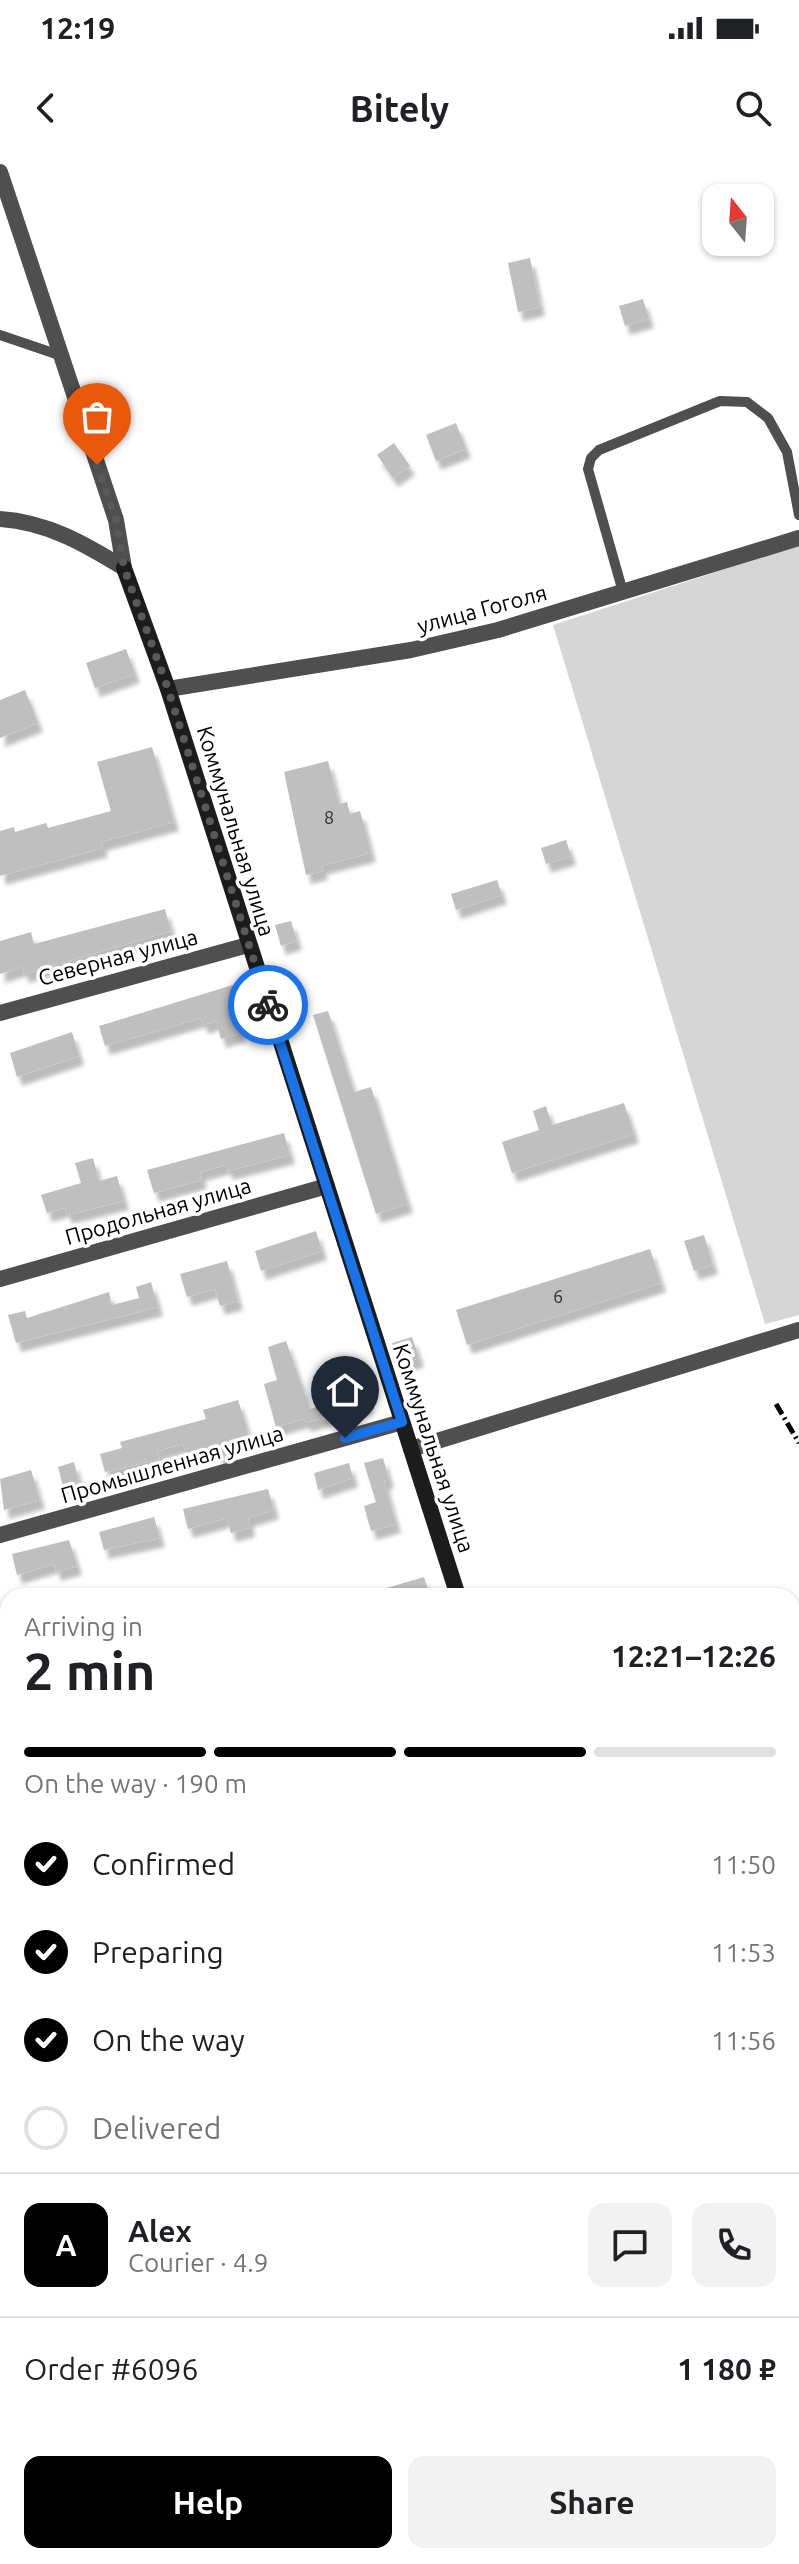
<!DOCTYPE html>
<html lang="en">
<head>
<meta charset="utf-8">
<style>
	:root { --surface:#fff; --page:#f2f2f2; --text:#202124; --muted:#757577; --line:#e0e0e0; --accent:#000 }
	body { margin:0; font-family:Ubuntu,sans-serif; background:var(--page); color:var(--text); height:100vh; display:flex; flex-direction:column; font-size:30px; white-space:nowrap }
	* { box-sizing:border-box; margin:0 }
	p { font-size:26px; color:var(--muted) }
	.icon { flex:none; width:44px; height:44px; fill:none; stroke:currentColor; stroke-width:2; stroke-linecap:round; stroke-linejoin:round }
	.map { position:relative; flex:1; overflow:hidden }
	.side { position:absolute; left:0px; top:1428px; width:800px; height:976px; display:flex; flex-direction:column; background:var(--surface); border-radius:24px 24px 0 0; box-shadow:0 2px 6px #0004 }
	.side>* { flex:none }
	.needle { width:52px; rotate:343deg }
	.tools { position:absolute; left:702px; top:24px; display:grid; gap:16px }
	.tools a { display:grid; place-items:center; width:72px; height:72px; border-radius:16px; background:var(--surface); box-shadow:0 2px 6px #0004; font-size:40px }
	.pin { position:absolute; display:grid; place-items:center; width:68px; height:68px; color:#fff; margin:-82px -34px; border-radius:50% 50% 50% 0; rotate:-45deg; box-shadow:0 0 8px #0007 }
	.pin .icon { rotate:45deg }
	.courier { position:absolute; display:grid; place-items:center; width:80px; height:80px; margin:-40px; border:6px solid #1a73e8; border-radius:50%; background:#fff; color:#222; box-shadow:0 2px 10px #0007 }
	.headline em { font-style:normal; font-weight:700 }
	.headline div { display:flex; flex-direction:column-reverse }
	.headline { display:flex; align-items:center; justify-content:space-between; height:136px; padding:0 24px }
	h1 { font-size:52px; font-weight:700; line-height:60px }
	.bar { display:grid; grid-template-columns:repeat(4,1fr); gap:12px 8px; align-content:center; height:96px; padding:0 24px }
	.bar i { height:10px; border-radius:6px; background:var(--line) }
	.bar .on { background:var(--accent) }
	.bar p { grid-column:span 4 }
	.line { display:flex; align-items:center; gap:20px; padding:0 24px; border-top:2px solid var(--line) }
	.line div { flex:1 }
	.round { display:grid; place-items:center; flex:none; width:84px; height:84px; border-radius:16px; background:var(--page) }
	ol { padding:0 24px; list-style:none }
	li { display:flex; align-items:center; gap:24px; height:88px }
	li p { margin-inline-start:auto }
	li .icon { padding:8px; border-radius:50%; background:var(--accent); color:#fff; stroke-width:4 }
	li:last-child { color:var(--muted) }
	li i { width:44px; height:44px; border:4px solid var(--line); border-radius:50% }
	.action { display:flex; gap:16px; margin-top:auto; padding:16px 24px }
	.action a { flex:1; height:92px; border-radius:16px; background:var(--accent); color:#fff; font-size:32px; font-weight:700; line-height:92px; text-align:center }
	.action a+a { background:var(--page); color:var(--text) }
	.status { display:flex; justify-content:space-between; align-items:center; height:56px; padding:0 40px; background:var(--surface); direction:ltr }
	.status svg { height:22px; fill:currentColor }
	header { display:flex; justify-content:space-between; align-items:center; height:104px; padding:0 24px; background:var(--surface); font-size:36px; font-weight:700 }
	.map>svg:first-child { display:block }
</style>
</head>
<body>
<div class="status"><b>12:19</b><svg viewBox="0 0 49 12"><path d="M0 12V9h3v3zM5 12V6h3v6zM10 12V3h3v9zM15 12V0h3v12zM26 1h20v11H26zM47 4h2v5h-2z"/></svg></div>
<header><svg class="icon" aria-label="back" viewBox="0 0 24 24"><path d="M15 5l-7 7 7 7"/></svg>Bitely<svg class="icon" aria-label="search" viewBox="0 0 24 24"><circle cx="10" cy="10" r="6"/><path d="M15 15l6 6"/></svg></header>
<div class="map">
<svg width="799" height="2404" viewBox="0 0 799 2404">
	<defs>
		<filter id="shadow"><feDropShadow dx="5" dy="9" stdDeviation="2" flood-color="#0004"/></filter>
	</defs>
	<rect width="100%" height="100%" fill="#fff"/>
	<path fill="#d6d6d6" d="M799,385V1155L765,1164L553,465Z"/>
	<path fill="#bfbfbf" filter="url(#shadow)" d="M530,98L540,147L518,152L508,103Z
		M643,139L649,159L625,166L619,146Z
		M456,263L466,289L436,301L426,275Z
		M394,283L410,306L393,318L377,295Z
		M126,489L135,514L95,528L86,503Z
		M25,530L38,563L0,578V540Z
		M152,587L174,662L101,682L103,688L0,716V671L14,667L15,672L46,663L48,668L111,651L97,602Z
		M328,601L339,644L347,642L350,654L360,651L371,693L321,706L323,711L306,715L284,612Z
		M566,680L571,696L546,704L541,688Z
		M497,720L502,735L456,750L451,734Z
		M165,749L171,771L24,814L22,807L0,814V781L31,772L34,784Z
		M291,761L297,781L281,786L275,765Z
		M236,824L242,844L233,847L241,873L221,879L216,861L203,865L201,858L105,886L99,866Z
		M328,851L354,932L371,927L408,1044L376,1054L313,855Z
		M72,872L79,896L17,917L10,893Z
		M624,943L634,974L512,1013L502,982L539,970L533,951L546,946L552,965Z
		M284,973L290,995L228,1011L226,1005L200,1012L202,1020L154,1033L147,1010Z
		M93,998L99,1021L117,1016L124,1041L67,1055L65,1048L47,1053L41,1035L81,1023L75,1003Z
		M316,1071L322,1091L261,1111L255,1091Z
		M704,1075L713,1105L694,1111L684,1081Z
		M650,1089L661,1123L467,1185L456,1150Z
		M227,1101L238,1141L220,1146L215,1129L187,1137L180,1114Z
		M151,1122L158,1147L16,1183L8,1155L25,1151L27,1158L109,1132L112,1145L139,1138L136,1127Z
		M412,1177L419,1198L399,1205L392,1183Z
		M286,1181L310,1249L349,1237L345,1223L361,1219L368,1245L306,1263L304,1259L276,1267L264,1224L277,1220L268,1187Z
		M238,1240L250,1279L229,1285L231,1293L218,1297L215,1286L186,1294L183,1284L157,1291L160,1299L105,1312L100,1294L122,1288L120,1282L206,1259L203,1250Z
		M383,1298L389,1319L384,1321L396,1364L371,1371L364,1346L376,1342L364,1303Z
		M74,1302L79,1322L63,1326L58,1307Z
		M349,1303L353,1318L318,1330L314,1313Z
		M31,1310L40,1340L4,1350L0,1319Z
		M268,1329L274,1350L248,1358L250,1368L231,1373L227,1358L188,1369L183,1349Z
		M154,1357L160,1378L104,1390L99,1372Z
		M69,1380L77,1406L56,1412L54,1404L17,1415L12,1394Z
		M424,1417L429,1433L374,1436L373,1432Z"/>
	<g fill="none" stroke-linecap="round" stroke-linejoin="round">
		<path stroke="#717171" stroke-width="3" stroke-dasharray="2 4" stroke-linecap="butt" d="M719,2396L721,2404"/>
		<path stroke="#4f4f4f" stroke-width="10" d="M0,175L59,195
			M623,432L588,309L591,298L599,290L720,241L747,242L768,258L787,292L799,355
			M792,1631L799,1636
			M792,2080L799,2087"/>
		<path stroke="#4f4f4f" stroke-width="16" d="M0,12L116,360L124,408
			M0,359C47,362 85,384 124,408
			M168,529L411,490L498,470L799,378
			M0,853L248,785
			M0,1119L327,1026
			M411,1289L799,1170
			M0,1375L402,1262
			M0,1576L8,1574
			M0,1720L8,1718
			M0,1901L8,1899
			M0,2083L8,2080
			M0,2282L8,2279"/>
		<path stroke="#1c1c1c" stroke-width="16" d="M124,408L168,529L458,1436
			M766,2396L769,2404"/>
		<path stroke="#000" stroke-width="5" stroke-dasharray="12 4 2 4" stroke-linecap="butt" d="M776,1244L799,1283"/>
	</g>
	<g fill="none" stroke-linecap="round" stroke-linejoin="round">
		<path stroke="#595959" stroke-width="8" stroke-dasharray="0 14.4" d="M97,305L116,360L124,408L168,529L268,845"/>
		<path stroke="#1a73e8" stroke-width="10" d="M268,845L402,1262L345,1278"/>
	</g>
	<g text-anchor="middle" stroke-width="7" stroke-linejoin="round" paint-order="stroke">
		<g font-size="18" fill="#303030">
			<text x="329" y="664">8</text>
			<text x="558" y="1143">6</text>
		</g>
		<g font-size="22" fill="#000" stroke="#fff">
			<text transform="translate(482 449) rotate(-15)" y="8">улица Гоголя</text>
			<text transform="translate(236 671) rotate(73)" y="8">Коммунальная улица</text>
			<text transform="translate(118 797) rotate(-15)" y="8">Северная улица</text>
			<text transform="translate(158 1051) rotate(-16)" y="8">Продольная улица</text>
			<text transform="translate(434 1288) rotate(72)" y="8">Коммунальная улица</text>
			<text transform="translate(172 1304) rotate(-16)" y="8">Промышленная улица</text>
		</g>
	</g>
</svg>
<div class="tools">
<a><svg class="needle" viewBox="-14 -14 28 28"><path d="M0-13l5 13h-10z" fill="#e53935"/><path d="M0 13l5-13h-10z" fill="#757577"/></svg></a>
</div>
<div class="pin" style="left:97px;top:305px;background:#ea580c"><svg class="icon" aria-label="bag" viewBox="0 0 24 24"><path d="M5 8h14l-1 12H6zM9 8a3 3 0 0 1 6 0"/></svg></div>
<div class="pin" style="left:345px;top:1278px;background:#1f2937"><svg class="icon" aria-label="home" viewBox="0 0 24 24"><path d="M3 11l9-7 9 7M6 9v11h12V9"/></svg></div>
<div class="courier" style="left:268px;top:845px"><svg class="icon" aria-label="bike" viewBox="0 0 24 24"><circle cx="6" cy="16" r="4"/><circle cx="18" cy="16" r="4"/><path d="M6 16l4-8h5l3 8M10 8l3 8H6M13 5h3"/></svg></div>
<section class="side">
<div class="headline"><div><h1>2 min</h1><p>Arriving in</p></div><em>12:21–12:26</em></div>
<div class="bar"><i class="on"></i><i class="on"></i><i class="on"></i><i></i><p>On the way · 190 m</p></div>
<ol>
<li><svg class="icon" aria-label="check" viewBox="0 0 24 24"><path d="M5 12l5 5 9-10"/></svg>Confirmed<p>11:50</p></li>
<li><svg class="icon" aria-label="check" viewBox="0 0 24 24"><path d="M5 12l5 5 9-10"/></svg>Preparing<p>11:53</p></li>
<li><svg class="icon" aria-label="check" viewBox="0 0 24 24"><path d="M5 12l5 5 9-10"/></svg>On the way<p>11:56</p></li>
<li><i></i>Delivered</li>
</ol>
<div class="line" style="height:144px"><b class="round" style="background:var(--accent);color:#fff">A</b><div><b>Alex</b><p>Courier · 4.9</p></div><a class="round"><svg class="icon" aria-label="chat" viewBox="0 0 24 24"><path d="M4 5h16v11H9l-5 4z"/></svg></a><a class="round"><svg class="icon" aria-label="phone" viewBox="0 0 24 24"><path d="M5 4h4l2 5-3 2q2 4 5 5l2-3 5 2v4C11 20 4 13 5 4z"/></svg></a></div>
<div class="line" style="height:104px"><div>Order #6096</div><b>1 180 ₽</b></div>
<div class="action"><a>Help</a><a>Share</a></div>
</section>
</div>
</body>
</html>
